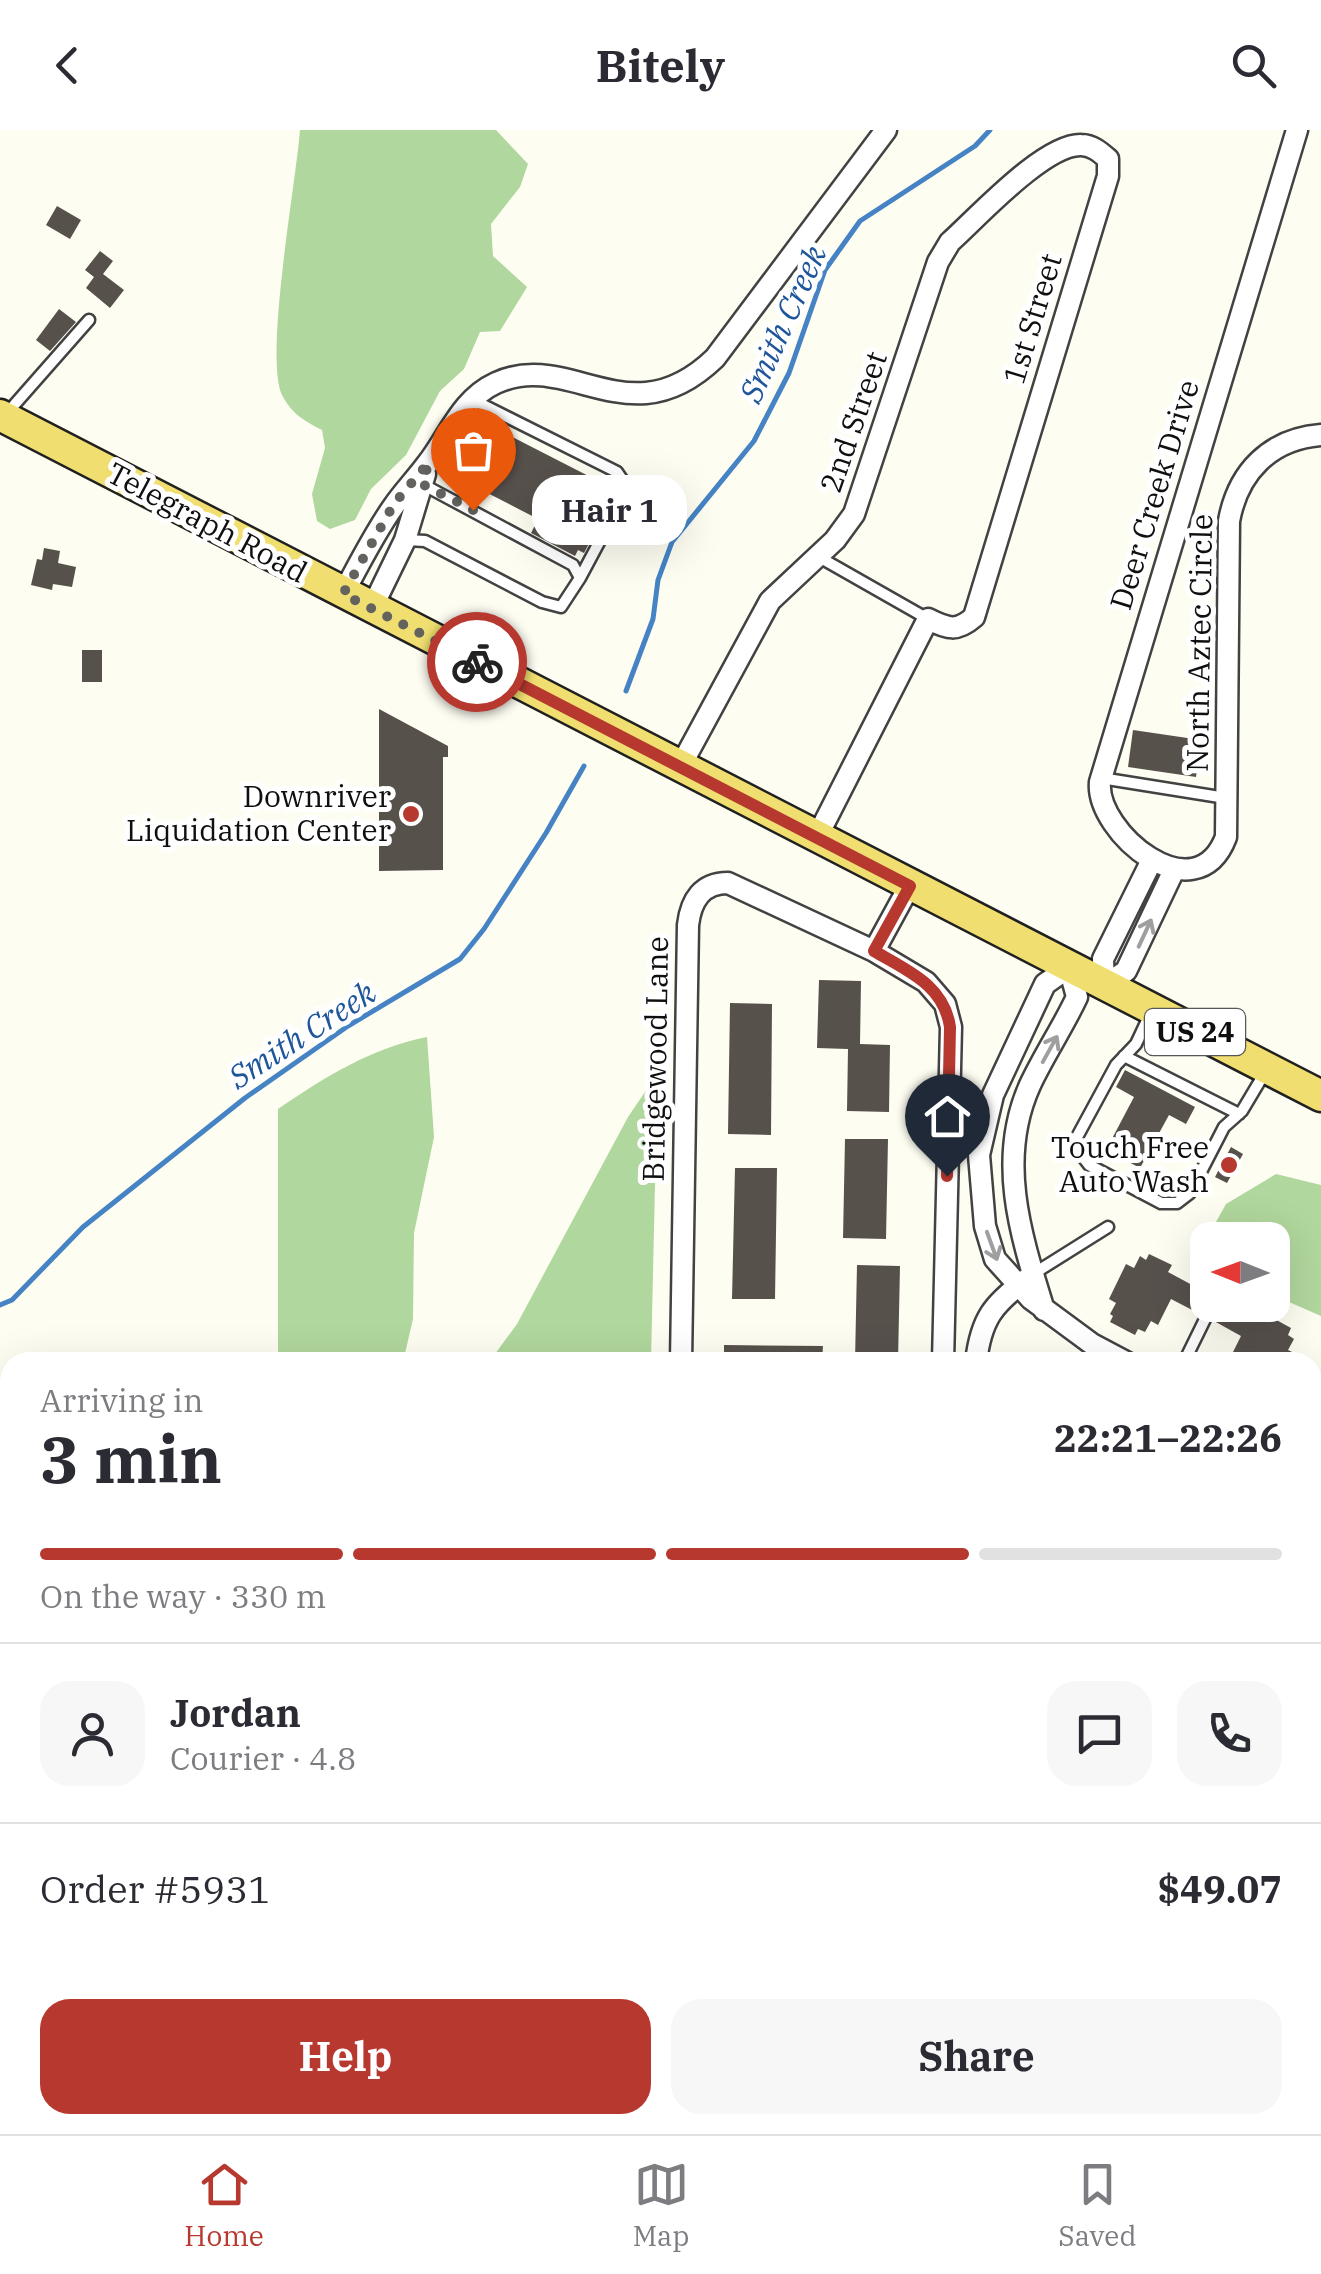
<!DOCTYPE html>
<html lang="en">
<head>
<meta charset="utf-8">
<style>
	:root { --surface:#fff; --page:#f7f7f7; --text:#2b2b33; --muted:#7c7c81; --line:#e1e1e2; --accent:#b7382f }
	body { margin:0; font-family:"IBM Plex Serif",serif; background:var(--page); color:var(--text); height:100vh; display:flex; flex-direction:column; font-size:38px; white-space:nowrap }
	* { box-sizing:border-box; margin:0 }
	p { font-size:32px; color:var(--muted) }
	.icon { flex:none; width:55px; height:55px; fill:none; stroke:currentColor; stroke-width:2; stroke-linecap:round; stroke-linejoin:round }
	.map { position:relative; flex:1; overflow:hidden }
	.details { position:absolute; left:0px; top:1222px; width:1322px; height:782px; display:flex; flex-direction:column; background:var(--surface); border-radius:30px 30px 0 0; box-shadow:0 10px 40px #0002 }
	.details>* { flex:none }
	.needle { width:65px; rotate:271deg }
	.fabs { position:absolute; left:1190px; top:1092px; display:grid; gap:20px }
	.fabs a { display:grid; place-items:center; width:100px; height:100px; border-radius:20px; background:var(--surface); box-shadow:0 10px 40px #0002; font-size:50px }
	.pin { position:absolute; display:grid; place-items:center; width:85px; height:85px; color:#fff; margin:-102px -42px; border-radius:50% 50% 50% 0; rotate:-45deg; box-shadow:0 0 10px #0007 }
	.pin .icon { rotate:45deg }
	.courier { position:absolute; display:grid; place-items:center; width:100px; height:100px; margin:-50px; border:8px solid #b7382f; border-radius:50%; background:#fff; color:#222; box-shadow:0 2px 12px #0007 }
	.bubble { position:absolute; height:70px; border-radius:30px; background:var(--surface); box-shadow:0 10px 40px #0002; font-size:32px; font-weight:700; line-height:70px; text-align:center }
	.head em { font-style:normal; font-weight:700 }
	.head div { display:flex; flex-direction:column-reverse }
	.head { display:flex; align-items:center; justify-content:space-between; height:170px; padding:0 40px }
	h1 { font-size:65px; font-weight:700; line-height:75px }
	.bar { display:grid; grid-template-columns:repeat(4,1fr); gap:15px 10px; align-content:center; height:120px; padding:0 40px }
	.bar i { height:12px; border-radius:8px; background:var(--line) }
	.bar .selected { background:var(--accent) }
	.bar p { grid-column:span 4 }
	.line { display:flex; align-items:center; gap:25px; padding:0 40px; border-top:2px solid var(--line) }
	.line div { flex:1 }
	.round { display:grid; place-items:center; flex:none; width:105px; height:105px; border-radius:30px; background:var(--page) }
	.button { display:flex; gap:20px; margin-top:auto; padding:20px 40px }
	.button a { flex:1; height:115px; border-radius:30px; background:var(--accent); color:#fff; font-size:40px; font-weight:700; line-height:115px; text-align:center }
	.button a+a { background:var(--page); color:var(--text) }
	header { display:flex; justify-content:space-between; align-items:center; height:130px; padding:0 40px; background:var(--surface); font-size:45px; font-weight:700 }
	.tabs { display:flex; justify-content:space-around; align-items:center; height:140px; border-top:2px solid var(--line); background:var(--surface); font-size:28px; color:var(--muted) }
	.tabs a { display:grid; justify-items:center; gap:5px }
	.tabs .selected { color:var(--accent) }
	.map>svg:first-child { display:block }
</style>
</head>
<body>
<header><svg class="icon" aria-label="back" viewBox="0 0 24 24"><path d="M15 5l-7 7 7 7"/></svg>Bitely<svg class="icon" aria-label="search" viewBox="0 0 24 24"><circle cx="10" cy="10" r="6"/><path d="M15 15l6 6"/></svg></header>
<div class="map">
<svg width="1321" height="2004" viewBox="0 0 1321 2004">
	<rect width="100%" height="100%" fill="#fefdf2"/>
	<path fill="#b0d79d" d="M300,0H496L528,34L520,57L491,94L493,126L527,157L500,201L480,202L464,239L440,261L406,325L371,359L355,390L330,399L317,391L312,364L325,318L322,300C303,290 292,284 282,265C264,226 296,53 300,0Z
		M427,907L434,1007L414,1103L413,1189L403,1232H278V979C325,947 371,918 427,907Z
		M647,959L657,966L651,1232H489L517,1194L628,987Z
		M1276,1044L1321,1055V1186L1273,1165L1272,1110L1207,1111L1209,1096L1216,1092L1226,1074Z
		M255,1995H437L435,2004H265Z"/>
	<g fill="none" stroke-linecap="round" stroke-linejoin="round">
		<path stroke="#4583c5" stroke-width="5" d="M626,561L653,489L658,450L672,412L754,311L789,243L825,140L860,91L975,16L990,0
			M0,1175L12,1170L83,1097L245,968L348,896L460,829L484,799L546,703L584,636
			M1312,1699L1321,1675
			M1250,2004L1254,1995"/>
	</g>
	<path fill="#57514c" d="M57,76L81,90L70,109L46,95Z
		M100,121L113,131L103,144L124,160L110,178L86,158L94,147L85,140Z
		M59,179L76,192L50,221L36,210Z
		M485,293L610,357L613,368L584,423L578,420L575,426L531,403L538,389L470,354L475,345L462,339Z
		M44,418L60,421L58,433L76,437L72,457L53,454L52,460L31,455L37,429L42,430Z
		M82,520H102V552H82Z
		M379,579L448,616V627H443V740L379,741Z
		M1133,600L1201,610L1196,647L1128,637Z
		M819,850L861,851L860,914L890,915L889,982L847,981L848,919L817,918Z
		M730,873L772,874L771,1005L728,1004Z
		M1125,940L1195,977L1186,994L1169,985L1140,1038L1106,1020L1134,967L1116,957Z
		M845,1009H888L886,1109L843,1108Z
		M1231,1017L1243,1024L1227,1053L1215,1047Z
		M735,1038H777L775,1169H732Z
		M1149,1124L1172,1135L1168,1142L1194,1156L1197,1152L1208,1158V1168L1198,1183L1171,1169L1158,1195L1151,1191L1145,1202L1138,1199L1135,1205L1110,1192L1113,1186L1110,1184L1116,1173L1109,1169L1126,1134L1134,1138L1140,1126L1146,1130Z
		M857,1135L900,1136L898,1232H855Z
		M1221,1175H1233L1266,1192L1269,1186L1291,1198L1288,1205L1294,1209L1288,1220L1313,1232H1228L1241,1206L1214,1191Z
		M724,1215L823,1216L822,1232H724Z"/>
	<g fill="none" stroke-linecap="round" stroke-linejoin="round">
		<g stroke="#424242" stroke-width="15">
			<path id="lane" d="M473,270L617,342L628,358L580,448
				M8,282L89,190
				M406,410L425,411L542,472L561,477L580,448L573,435L422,354
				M819,427L928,489
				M1101,648L1226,668
				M1151,882L1136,914L1116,935L1077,1007L1079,1022L1089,1035L1161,1073H1177L1190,1063L1224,997L1242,981L1267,939
				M1124,926L1239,984
				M1033,1144L1108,1097
				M1184,1232L1212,1175
				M1312,1279L1321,1272"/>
		</g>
		<g stroke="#424242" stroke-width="25">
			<path id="street" d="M1297,0L1100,652C1095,702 1196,786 1226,707L1229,391C1238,342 1270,309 1321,305
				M343,464C359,434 374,404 393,377C403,362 416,349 427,334C449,306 461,269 496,253C570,219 630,310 715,228L886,0
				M372,478L405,410L425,344
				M680,637L770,471L835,410L854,384L938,132L950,112C977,88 1044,14 1081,15C1092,15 1100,22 1108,29V46L974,487C957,502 948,499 928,489L817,707
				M874,821L910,755
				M1104,856L1126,841L1174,740
				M1104,856L1103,829L1152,730
				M1044,1180C1021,1106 996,1030 1030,955C1044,925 1063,897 1077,867L1069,837L1045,854L993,965L979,1025L985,1096L995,1129L1031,1169L1092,1214L1126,1232
				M681,1232L688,795C691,770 702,753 728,753L874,821L926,852L945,874L951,897L943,1232
				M976,1232C981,1189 993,1174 1027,1149
				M1312,1388L1315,1416L1312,1443
				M978,1995L981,2004
				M595,2004L596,1995
				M930,2004V1995
				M1161,2004L1164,1995"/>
		</g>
		<g stroke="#202020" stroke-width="35">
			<path id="primary" d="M0,285L1321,966"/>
		</g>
		<use href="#lane" stroke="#fff" stroke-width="10"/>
		<use href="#street" stroke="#fff" stroke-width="20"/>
		<use href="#primary" stroke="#f0df70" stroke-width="30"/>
	</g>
	<defs><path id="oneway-shaft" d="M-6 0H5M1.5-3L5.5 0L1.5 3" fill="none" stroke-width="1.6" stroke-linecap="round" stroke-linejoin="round" transform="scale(2.5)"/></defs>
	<g stroke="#9f9f9f">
		<use href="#oneway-shaft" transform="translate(1145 803) rotate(-65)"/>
		<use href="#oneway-shaft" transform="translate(1050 919) rotate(-61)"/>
		<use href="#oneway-shaft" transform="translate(992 1116) rotate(70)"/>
	</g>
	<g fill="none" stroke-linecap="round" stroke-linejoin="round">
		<path stroke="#63625e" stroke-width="10" stroke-dasharray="0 18" d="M473,380L422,354L429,332L394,374L343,464L477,532"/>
		<path stroke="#b7382f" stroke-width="12" d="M477,532L910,756L874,821C908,841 944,855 950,897L947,1046"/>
	</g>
	<g fill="#b7382f" stroke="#fff" stroke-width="4">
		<circle cx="411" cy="684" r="10"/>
		<circle cx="1229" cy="1035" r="10"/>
	</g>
	<g text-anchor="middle" stroke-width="10" stroke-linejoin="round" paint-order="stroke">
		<rect fill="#fff" stroke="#575757" stroke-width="2.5" x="1145" y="879" width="100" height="46" rx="8"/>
		<g font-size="28" font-weight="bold" fill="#0f0f0f">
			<text x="1195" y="912">US 24</text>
		</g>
		<g font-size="30" fill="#0f0f0f" stroke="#fff">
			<text transform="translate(1033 189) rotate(-73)" y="10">1st Street</text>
			<text transform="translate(854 292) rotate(-71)" y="10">2nd Street</text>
			<text transform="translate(1155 365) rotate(-73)" y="10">Deer Creek Drive</text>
			<text transform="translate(207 393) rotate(28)" y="10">Telegraph Road</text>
			<text transform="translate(1200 513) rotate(-89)" y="10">North Aztec Circle</text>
			<text transform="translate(656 929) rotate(-89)" y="10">Bridgewood Lane</text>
		</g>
		<g font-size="30" fill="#0f0f0f" stroke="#fff" text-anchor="end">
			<text x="391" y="677">Downriver<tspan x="391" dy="34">Liquidation Center</tspan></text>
			<text x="1209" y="1028">Touch Free<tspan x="1209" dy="34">Auto Wash</tspan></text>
		</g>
		<g font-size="32" font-style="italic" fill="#1f569a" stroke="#fff">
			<text transform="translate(783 194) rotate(-66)" y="11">Smith Creek</text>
			<text transform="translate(302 905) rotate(-33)" y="11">Smith Creek</text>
		</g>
	</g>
</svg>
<div class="fabs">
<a><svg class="needle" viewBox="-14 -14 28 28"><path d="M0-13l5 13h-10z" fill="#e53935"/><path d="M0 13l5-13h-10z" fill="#7c7c81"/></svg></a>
</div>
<div class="pin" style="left:473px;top:380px;background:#ea580c"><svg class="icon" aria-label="bag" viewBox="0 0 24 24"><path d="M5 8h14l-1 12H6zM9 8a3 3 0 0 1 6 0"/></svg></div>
<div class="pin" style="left:947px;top:1046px;background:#1f2937"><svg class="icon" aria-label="home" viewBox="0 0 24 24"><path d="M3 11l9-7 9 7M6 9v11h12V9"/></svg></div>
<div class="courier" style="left:477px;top:532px"><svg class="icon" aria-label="bike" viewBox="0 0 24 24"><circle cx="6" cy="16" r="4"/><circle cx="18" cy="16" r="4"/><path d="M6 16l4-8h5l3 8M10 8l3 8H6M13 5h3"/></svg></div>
<div class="bubble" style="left:532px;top:345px;width:155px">Hair 1</div>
<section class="details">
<div class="head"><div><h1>3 min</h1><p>Arriving in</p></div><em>22:21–22:26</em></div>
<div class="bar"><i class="selected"></i><i class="selected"></i><i class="selected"></i><i></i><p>On the way · 330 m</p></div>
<div class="line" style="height:180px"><a class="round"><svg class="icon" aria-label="person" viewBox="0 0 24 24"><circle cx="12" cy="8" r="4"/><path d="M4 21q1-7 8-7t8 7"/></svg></a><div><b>Jordan</b><p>Courier · 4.8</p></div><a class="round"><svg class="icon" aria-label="chat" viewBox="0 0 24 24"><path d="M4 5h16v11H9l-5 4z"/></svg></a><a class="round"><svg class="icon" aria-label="phone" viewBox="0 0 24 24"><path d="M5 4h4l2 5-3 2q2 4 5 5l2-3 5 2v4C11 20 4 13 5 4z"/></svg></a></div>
<div class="line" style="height:130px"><div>Order #5931</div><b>$49.07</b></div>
<div class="button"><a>Help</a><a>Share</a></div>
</section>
</div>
<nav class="tabs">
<a class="selected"><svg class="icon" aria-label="home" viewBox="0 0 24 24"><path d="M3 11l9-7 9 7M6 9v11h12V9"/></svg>Home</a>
<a><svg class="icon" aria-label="map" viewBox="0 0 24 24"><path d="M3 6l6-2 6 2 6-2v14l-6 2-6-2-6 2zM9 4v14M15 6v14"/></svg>Map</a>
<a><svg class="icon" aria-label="saved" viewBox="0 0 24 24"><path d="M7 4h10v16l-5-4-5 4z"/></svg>Saved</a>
</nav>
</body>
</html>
